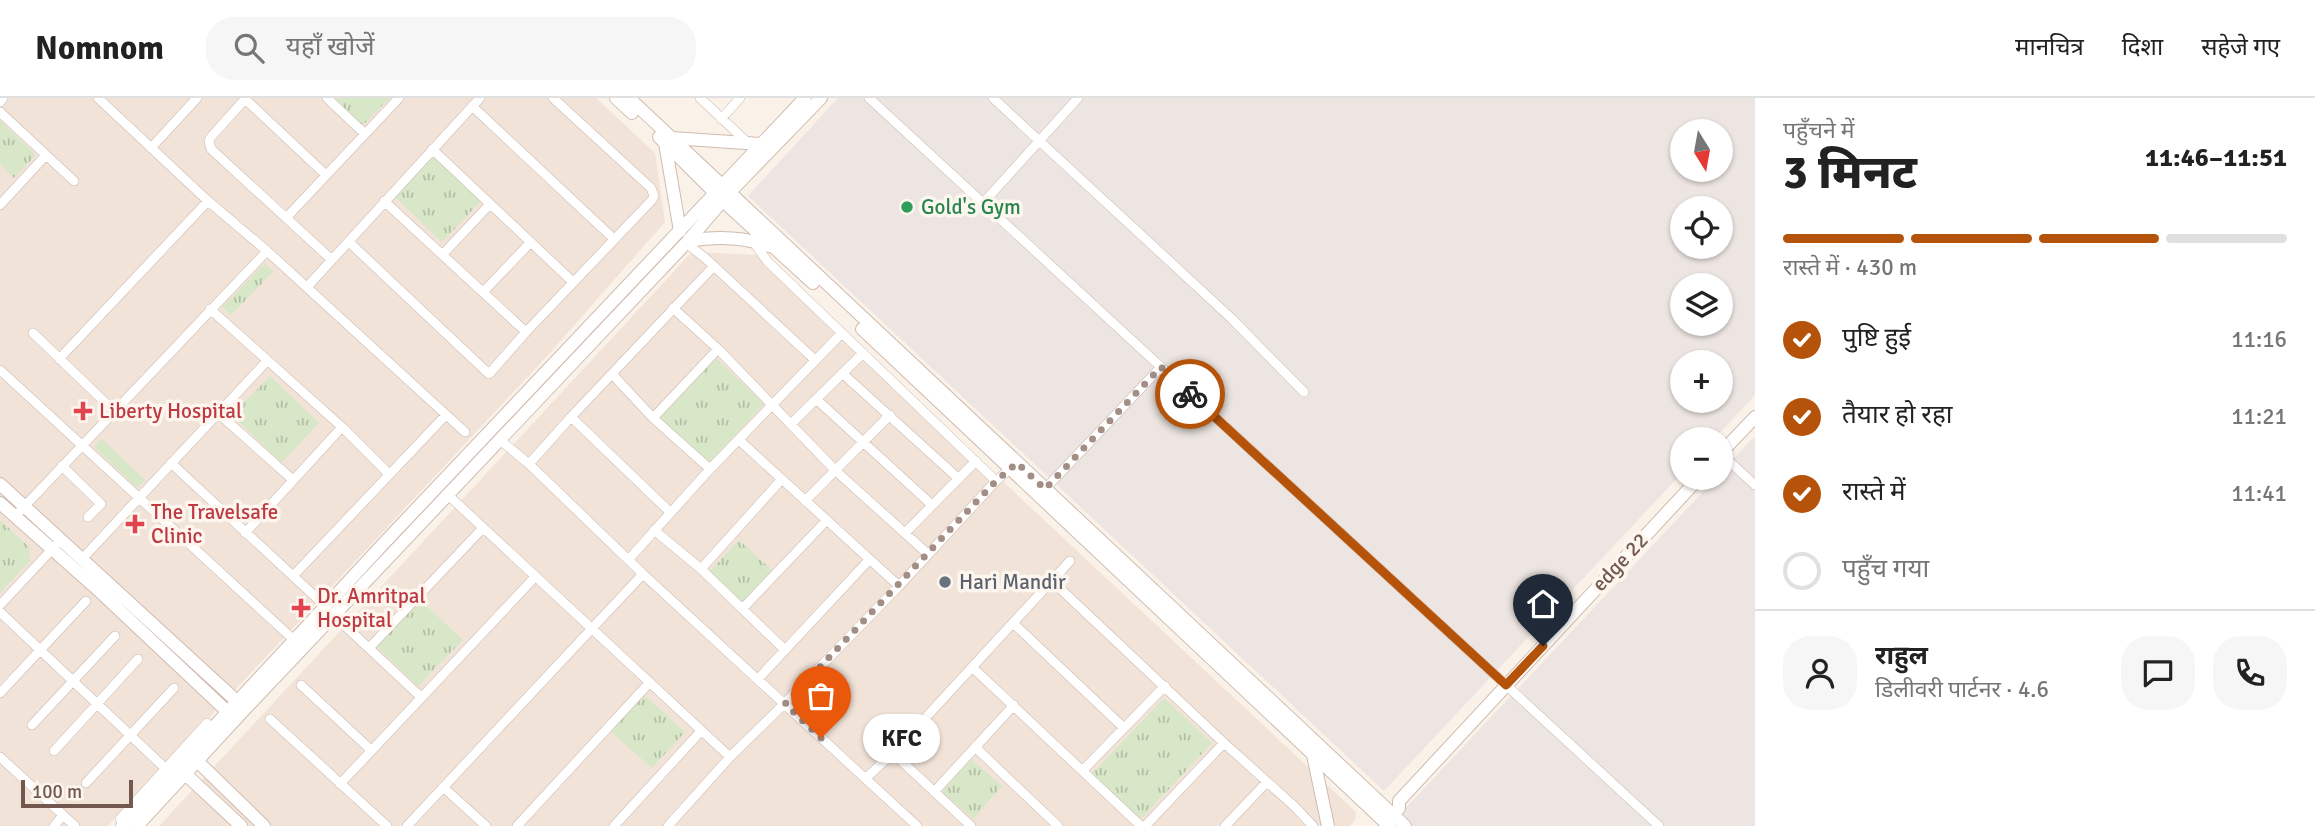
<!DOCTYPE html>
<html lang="hi">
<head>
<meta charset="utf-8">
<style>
	:root { --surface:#fff; --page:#f6f6f6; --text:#222; --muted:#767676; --line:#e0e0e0; --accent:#b45309 }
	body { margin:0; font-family:Signika,"Noto Sans Devanagari",sans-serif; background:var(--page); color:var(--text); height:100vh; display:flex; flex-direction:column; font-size:26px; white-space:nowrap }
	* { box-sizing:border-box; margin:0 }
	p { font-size:23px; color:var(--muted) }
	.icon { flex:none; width:38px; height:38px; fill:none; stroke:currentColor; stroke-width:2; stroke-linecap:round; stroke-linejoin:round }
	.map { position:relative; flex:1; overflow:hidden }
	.side { display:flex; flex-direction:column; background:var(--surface); width:560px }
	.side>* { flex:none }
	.needle { width:46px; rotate:169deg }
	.buttons { position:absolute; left:1670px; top:21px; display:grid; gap:14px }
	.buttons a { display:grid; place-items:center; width:63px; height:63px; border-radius:50%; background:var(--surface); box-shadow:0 2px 5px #0004; font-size:35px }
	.scale { position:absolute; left:21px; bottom:18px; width:112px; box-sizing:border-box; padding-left:7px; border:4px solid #72584f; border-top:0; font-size:19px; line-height:24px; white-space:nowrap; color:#72584f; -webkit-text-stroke:5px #fdf6ef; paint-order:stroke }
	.pin { position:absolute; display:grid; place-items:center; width:60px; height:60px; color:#fff; margin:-72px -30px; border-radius:50% 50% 50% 0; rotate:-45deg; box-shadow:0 0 7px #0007 }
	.pin .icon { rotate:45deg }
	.courier { position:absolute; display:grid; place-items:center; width:70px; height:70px; margin:-35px; border:5px solid #b45309; border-radius:50%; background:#fff; color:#222; box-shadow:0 2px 9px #0007 }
	.bubble { position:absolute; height:49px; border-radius:24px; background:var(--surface); box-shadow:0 2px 5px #0004; font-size:23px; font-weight:800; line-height:49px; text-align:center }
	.head em { font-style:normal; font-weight:800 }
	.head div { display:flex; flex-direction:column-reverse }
	.head { display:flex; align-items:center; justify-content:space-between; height:119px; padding:0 28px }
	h1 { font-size:46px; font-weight:800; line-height:52px }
	.bar { display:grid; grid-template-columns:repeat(4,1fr); gap:10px 7px; align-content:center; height:84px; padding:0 28px }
	.bar i { height:9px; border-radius:5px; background:var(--line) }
	.bar .current { background:var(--accent) }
	.bar p { grid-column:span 4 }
	.line { display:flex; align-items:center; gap:18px; padding:0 28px; border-top:2px solid var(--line) }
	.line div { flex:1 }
	.round { display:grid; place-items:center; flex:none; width:74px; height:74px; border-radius:28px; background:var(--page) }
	ol { padding:0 28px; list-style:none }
	li { display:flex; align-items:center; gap:21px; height:77px }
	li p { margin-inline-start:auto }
	li .icon { padding:7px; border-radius:50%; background:var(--accent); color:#fff; stroke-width:4 }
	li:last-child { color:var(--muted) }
	li i { width:38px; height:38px; border:4px solid var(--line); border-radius:50% }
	header { display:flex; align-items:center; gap:42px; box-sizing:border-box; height:98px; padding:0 35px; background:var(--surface); border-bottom:2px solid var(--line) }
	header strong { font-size:33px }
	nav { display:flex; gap:38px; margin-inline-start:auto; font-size:24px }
	.search { width:490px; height:63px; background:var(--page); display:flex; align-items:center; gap:18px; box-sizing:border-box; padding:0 24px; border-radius:28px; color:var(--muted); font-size:26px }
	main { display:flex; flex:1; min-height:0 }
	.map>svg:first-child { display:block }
</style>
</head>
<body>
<header>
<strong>Nomnom</strong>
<div class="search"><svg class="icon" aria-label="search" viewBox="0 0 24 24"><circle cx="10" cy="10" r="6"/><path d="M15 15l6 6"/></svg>यहाँ खोजें</div>
<nav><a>मानचित्र</a><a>दिशा</a><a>सहेजे गए</a></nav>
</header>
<main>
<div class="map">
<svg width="1755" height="728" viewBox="0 0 1755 728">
	<defs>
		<pattern id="park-tufts" width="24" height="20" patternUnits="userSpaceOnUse" patternTransform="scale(1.75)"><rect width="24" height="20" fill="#d8e7c8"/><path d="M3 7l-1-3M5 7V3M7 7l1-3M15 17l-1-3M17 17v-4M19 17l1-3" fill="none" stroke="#b4bea5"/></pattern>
	</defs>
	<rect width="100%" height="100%" fill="#faf2e9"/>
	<path fill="#f1e3d8" d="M0,0H596L655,55L665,124L549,256L108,728H0Z
		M692,154L761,157L1356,714L1355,722L1350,728H159Z"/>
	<path fill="#ece5e1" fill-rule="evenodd" d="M838,0H1755V297L1714,341H1682V375L1384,693L748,98ZM1682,33H1720V72H1682ZM1682,110H1720V149H1682ZM1682,187H1720V226H1682ZM1682,264H1720V303H1682Z
		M1755,338V728H1413L1400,716L1716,380H1720V375Z"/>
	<path fill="url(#park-tufts)" d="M333,0H390L362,28Z
		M0,22L36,57L14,80L0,66Z
		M433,59L481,103L442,144L395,99Z
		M265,165L273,174L231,217L222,209Z
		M716,260L764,306L709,365L660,320Z
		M270,278L319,325L281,365L232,317Z
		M102,341L145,382L137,390L94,349Z
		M0,422L29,449L30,463L0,495Z
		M739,442L774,474L743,508L707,476Z
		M419,501L463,542L418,588L375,547Z
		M643,596L685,634L652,670L610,633Z
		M1164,600L1212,645L1140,722L1091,677Z
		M971,661L1002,688L973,721L942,694Z"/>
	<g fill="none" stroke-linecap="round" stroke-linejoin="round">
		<g stroke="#ccb9b0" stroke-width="10">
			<path id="street" d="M98,0L208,103L267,153L465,334
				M246,0L211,39L209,43L211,51L332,162
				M327,0L365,36
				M700,0L748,45
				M869,0L1659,728
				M993,0L1231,220L1304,294
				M245,1L326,77
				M0,4L3,0
				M472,8L614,141
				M0,14L74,83
				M721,21L740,0
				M151,50L197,0
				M432,51L573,184
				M384,103L526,234
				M984,104L1078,0
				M0,107L46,57
				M286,120L399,0
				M752,142L768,164L996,383
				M349,144L489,276L526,234L652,102L654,98L651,90L553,0
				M686,145L704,159L814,261
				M443,156L490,106
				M307,189L480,0
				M483,194L531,144
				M673,210L718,251L836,373L928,456
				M210,211L342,329L389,376
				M33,235L114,313
				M59,261L208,103
				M0,272L294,542
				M842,275L959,381
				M612,276L653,320L710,371
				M816,301L932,407
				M218,315L292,381
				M571,319L670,414
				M653,320L718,251
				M791,326L862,256
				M500,342L529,366L643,476L917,728
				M739,342L899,488
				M1721,356L1755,387
				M171,365L321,504
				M529,366L571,319L714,168
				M62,368L101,406L88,419
				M1045,391L1161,269
				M448,397L730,659
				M805,403L890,317
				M20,413L267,153
				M654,432L701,471L785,552
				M245,435L342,329
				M905,435L976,363
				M82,461L267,263
				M629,461L710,371L841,236
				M701,471L781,382
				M293,478L445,318
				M1052,483L1224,645L1294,708L1313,728
				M0,507L55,448
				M743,510L827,422
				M0,514L166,671
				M1013,525L1124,630
				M343,526L421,599
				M370,549L483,430
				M972,569L1141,728
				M758,581L869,462
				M301,587L371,652
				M0,595L86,503
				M270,621L387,728
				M32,627L115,538
				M975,649L1058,728
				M54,653L138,561
				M893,655L971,728
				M0,659L75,728
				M1083,672L1165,588
				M866,680L893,655L1070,463
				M86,685L174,590
				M340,686L536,478
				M443,689L486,728
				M934,694L1014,607
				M120,721L207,625
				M54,728L63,717
				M407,728L643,476
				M517,728L650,584
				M614,728L701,633
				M668,728L730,659L785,605L899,488L996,383L1013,368
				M1145,728L1224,645
				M1225,728L1267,684"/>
		</g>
		<g stroke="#d0bbb0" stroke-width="14">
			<path id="secondary" d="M616,0L632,15
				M629,0L1405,728
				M659,39L723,103L813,185
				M672,40L760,46
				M665,45L680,133
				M688,143C716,138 742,138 769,148
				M862,231L1389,728
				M1720,356L1755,319
				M0,386L242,608
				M0,405L96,490L232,618
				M1313,657L1328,728
				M192,658L264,728
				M180,671L241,728
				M1388,723L1399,710V703L1699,380
				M122,728L385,444L805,0
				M137,728L245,611L688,143L730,94L821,0"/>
		</g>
		<use href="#street" stroke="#fff" stroke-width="9"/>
		<use href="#secondary" stroke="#fff" stroke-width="12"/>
	</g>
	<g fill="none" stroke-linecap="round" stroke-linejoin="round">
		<path stroke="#a28e85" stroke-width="7" stroke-dasharray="0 12.6" d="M821,640L785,606L996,383L1017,365L1045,391L1161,269L1190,296"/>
		<path stroke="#b45309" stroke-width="9" d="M1190,296L1506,587L1543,548"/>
	</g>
	<circle fill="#2e9e5b" stroke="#fdf6ef" stroke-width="2.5" cx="907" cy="109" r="7"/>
	<g fill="#e0444e" stroke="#fdf6ef" stroke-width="2.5">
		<path d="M79.5 302.5h7v7h7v7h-7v7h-7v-7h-7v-7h7z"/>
		<path d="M131.5 415.5h7v7h7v7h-7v7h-7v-7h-7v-7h7z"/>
		<path d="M297.5 499.5h7v7h7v7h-7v7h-7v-7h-7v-7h7z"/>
	</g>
	<circle fill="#6b7280" stroke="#fdf6ef" stroke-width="2.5" cx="945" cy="484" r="7"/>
	<g text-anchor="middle" stroke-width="7" stroke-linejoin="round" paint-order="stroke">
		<g font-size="21" fill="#27864d" stroke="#fdf6ef" text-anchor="start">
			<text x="921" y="116">Gold's Gym</text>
		</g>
		<g font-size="21" fill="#be3a42" stroke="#fdf6ef" text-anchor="start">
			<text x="99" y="320">Liberty Hospital</text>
			<text x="151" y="421">The Travelsafe<tspan x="151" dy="24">Clinic</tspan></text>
			<text x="317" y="505">Dr. Amritpal<tspan x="317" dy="24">Hospital</tspan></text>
		</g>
		<g font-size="21" fill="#72584f" stroke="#fdf6ef">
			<text transform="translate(1620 464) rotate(-47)" y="7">edge 22</text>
		</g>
		<g font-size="21" fill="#5b616d" stroke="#fdf6ef" text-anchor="start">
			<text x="959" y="491">Hari Mandir</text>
		</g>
	</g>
</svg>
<div class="buttons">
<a><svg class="needle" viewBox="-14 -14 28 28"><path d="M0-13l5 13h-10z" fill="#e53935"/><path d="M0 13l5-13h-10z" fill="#767676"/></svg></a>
<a><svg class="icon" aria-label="locate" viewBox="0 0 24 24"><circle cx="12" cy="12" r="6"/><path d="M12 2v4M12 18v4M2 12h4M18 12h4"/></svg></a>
<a><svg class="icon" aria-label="layers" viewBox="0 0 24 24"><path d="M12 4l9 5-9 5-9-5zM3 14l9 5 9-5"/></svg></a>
<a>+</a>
<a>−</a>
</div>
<div class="scale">100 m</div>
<div class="pin" style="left:821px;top:640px;background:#ea580c"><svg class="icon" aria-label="bag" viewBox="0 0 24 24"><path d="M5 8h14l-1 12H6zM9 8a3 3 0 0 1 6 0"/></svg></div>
<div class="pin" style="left:1543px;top:548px;background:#1f2937"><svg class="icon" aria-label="home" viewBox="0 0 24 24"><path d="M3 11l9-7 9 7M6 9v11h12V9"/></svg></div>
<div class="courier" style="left:1190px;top:296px"><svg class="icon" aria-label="bike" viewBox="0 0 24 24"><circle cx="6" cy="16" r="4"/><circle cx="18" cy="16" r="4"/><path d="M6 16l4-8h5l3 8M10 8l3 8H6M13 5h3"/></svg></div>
<div class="bubble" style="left:863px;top:616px;width:77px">KFC</div>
</div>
<section class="side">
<div class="head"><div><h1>3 मिनट</h1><p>पहुँचने में</p></div><em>11:46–11:51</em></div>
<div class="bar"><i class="current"></i><i class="current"></i><i class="current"></i><i></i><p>रास्ते में · 430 m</p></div>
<ol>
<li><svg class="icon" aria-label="check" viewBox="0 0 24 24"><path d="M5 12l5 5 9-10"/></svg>पुष्टि हुई<p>11:16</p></li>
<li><svg class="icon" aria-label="check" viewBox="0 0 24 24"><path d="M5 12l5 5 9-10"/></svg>तैयार हो रहा<p>11:21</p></li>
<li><svg class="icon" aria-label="check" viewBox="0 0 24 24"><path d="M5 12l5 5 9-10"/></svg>रास्ते में<p>11:41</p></li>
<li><i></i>पहुँच गया</li>
</ol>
<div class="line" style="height:126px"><a class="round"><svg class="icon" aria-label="person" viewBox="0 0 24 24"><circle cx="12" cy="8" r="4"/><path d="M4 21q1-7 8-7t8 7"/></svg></a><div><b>राहुल</b><p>डिलीवरी पार्टनर · 4.6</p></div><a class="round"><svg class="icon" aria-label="chat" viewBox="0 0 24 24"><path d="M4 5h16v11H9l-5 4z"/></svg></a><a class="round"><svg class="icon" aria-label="phone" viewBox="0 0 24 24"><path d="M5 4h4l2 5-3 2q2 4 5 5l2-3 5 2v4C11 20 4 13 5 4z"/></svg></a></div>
</section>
</main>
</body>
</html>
